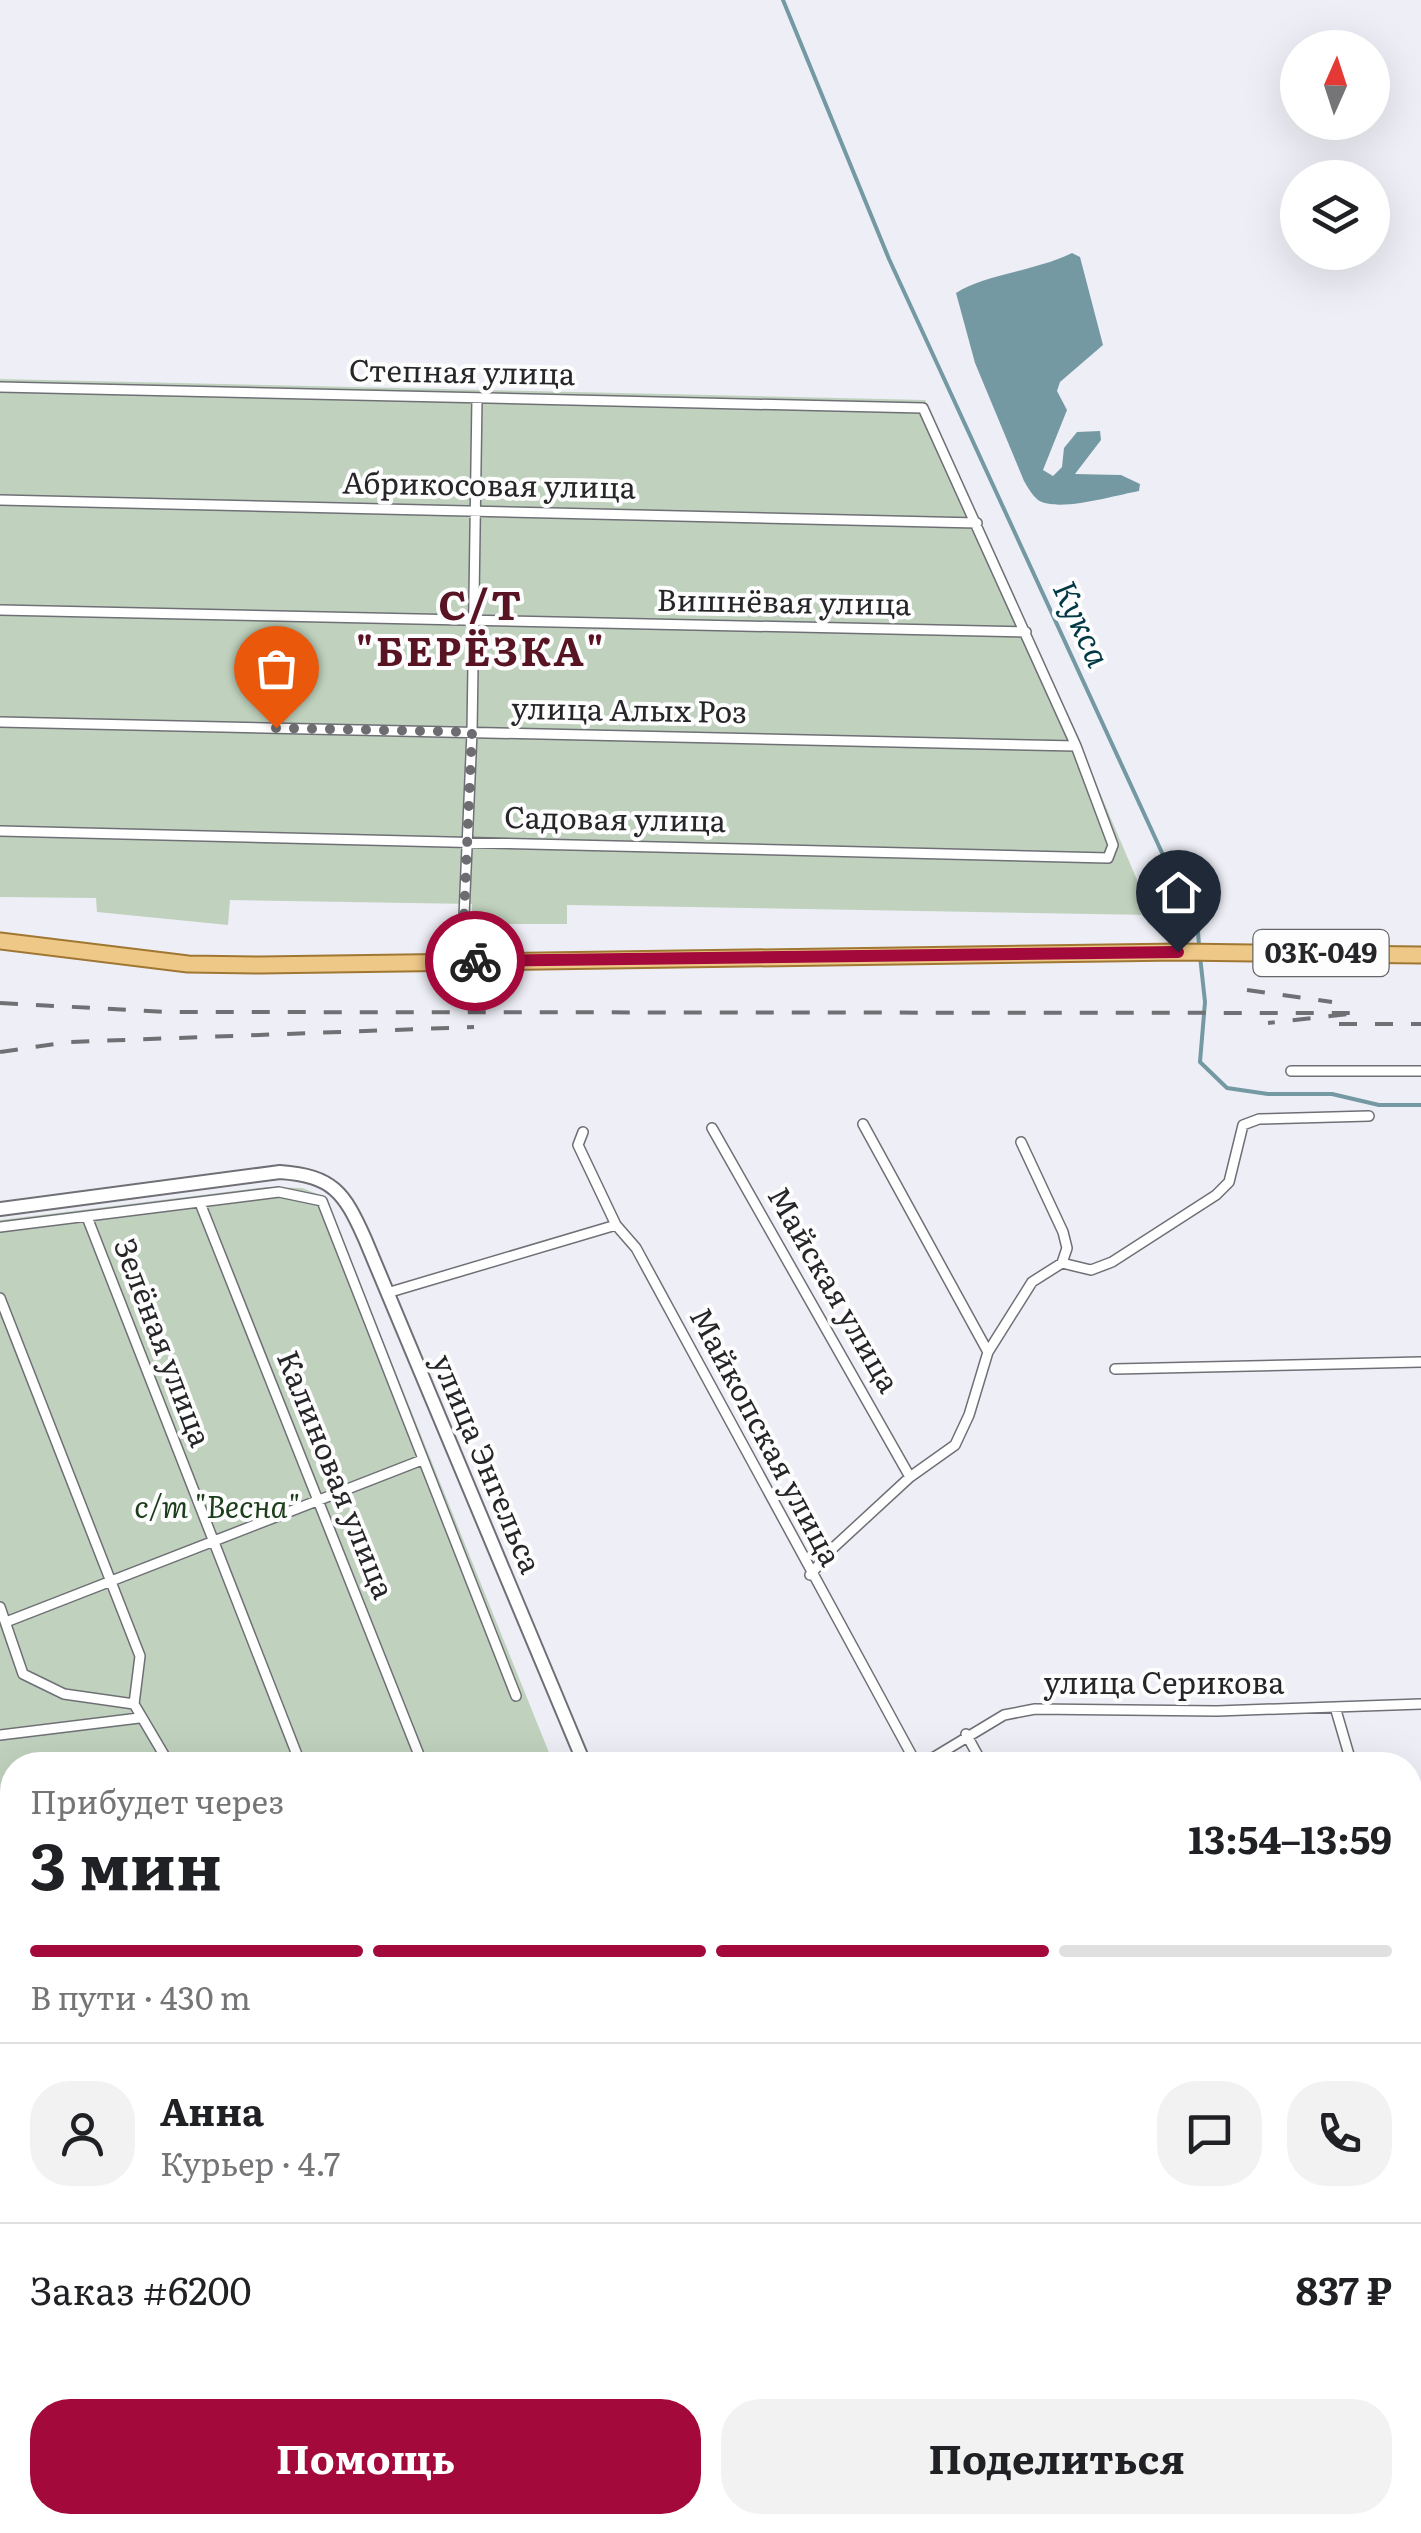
<!DOCTYPE html>
<html lang="ru">
<head>
<meta charset="utf-8">
<style>
	:root { --surface:#fff; --page:#f2f2f2; --text:#202124; --muted:#757577; --line:#e0e0e0; --accent:#a4093c }
	body { margin:0; font-family:Literata,serif; background:var(--page); color:var(--text); height:100vh; display:flex; flex-direction:column; font-size:38px; white-space:nowrap }
	* { box-sizing:border-box; margin:0 }
	p { font-size:32px; color:var(--muted) }
	.icon { flex:none; width:55px; height:55px; fill:none; stroke:currentColor; stroke-width:2; stroke-linecap:round; stroke-linejoin:round }
	.map { position:relative; flex:1; overflow:hidden }
	.panel { position:absolute; left:0px; top:1752px; width:1422px; height:782px; display:flex; flex-direction:column; background:var(--surface); border-radius:40px 40px 0 0; box-shadow:0 10px 40px #0002 }
	.panel>* { flex:none }
	.needle { width:65px; rotate:3deg }
	.fabs { position:absolute; left:1280px; top:30px; display:grid; gap:20px }
	.fabs a { display:grid; place-items:center; width:110px; height:110px; border-radius:50%; background:var(--surface); box-shadow:0 10px 40px #0002; font-size:50px }
	.pin { position:absolute; display:grid; place-items:center; width:85px; height:85px; color:#fff; margin:-102px -42px; border-radius:50% 50% 50% 0; rotate:-45deg; box-shadow:0 0 10px #0007 }
	.pin .icon { rotate:45deg }
	.courier { position:absolute; display:grid; place-items:center; width:100px; height:100px; margin:-50px; border:8px solid #a4093c; border-radius:50%; background:#fff; color:#222; box-shadow:0 2px 12px #0007 }
	.overview em { font-style:normal; font-weight:700 }
	.overview div { display:flex; flex-direction:column-reverse }
	.overview { display:flex; align-items:center; justify-content:space-between; height:170px; padding:0 30px }
	h1 { font-size:65px; font-weight:700; line-height:75px }
	.bar { display:grid; grid-template-columns:repeat(4,1fr); gap:15px 10px; align-content:center; height:120px; padding:0 30px }
	.bar i { height:12px; border-radius:8px; background:var(--line) }
	.bar .selected { background:var(--accent) }
	.bar p { grid-column:span 4 }
	.line { display:flex; align-items:center; gap:25px; padding:0 30px; border-top:2px solid var(--line) }
	.line div { flex:1 }
	.round { display:grid; place-items:center; flex:none; width:105px; height:105px; border-radius:40px; background:var(--page) }
	.action { display:flex; gap:20px; margin-top:auto; padding:20px 30px }
	.action a { flex:1; height:115px; border-radius:40px; background:var(--accent); color:#fff; font-size:40px; font-weight:700; line-height:115px; text-align:center }
	.action a+a { background:var(--page); color:var(--text) }
	.map>svg:first-child { display:block }
</style>
</head>
<body>
<div class="map">
<svg width="1421" height="2533" viewBox="0 0 1421 2533">
	<rect width="100%" height="100%" fill="#eeeff6"/>
	<path fill="#c0d2be" d="M0,379L925,400L1043,659L1152,915L567,905V924H472V904L230,900L228,925L97,912L96,898L0,897Z
		M267,1187L302,1188L325,1197L552,1760L539,1765H12V2069L0,2070V1220Z"/>
	<path fill="#7599a3" d="M1072,253L1080,257L1103,345L1060,382L1057,391L1067,410L1043,470L1053,476L1062,467L1064,448L1077,432L1100,431L1101,440L1075,474L1121,475L1140,484L1139,491C1116,495 1058,513 1038,500C1032,495 1028,488 1024,481L975,363L956,293C985,274 1036,271 1072,253Z"/>
	<g fill="none" stroke-linecap="round" stroke-linejoin="round">
		<path stroke="#7599a3" stroke-width="4" d="M783,0L889,259L1198,931L1199,946
			M1200,956L1205,1002L1200,1062L1227,1088L1268,1094H1332L1379,1105H1421"/>
		<g stroke="#6f7076" stroke-width="12">
			<path id="street" d="M0,387L923,408L1076,746L1113,845L1108,858L0,831
				M0,500L977,523
				M0,610L1026,632
				M0,722L1076,746
				M462,962L472,732L477,398
				M1291,1071H1421
				M863,1124L988,1352
				M712,1128L910,1477
				M583,1132L578,1145L616,1225L636,1248L917,1765
				M1021,1142L1063,1232L1067,1248L1062,1263
				M200,1203L423,1765
				M87,1217L301,1765
				M0,1227L279,1192L322,1201L516,1696
				M387,1293L616,1225
				M0,1298L140,1656L134,1704L170,1765
				M1115,1369L1421,1362
				M810,1575L833,1548L910,1477L955,1445L969,1415L988,1352L1032,1282L1062,1263L1091,1270L1112,1262L1216,1195L1229,1182L1243,1125L1259,1119L1369,1116
				M0,1607L23,1674L64,1694L134,1704
				M6,1622L422,1460
				M1335,1707L1352,1765
				M966,1734L983,1765
				M0,1735L139,1718
				M921,1765L1004,1715L1035,1709L1217,1711L1421,1704
				M0,1845L12,1844
				M1410,1898L1421,1923
				M0,1955L12,1954
				M0,2064L12,2061
				M1410,2286L1421,2312
				M507,2522L512,2533
				M1164,2522L1168,2533
				M1332,2522L1337,2533"/>
		</g>
		<g stroke="#6f7076" stroke-width="16">
			<path id="secondary" d="M0,1209L280,1172C333,1176 344,1192 365,1239L585,1765
				M893,2522L897,2533"/>
		</g>
		<g stroke="#a07732" stroke-width="19">
			<path id="primary" d="M0,941L188,964L260,965L1179,952L1421,955"/>
		</g>
		<use href="#street" stroke="#fff" stroke-width="9"/>
		<use href="#secondary" stroke="#fff" stroke-width="12"/>
		<use href="#primary" stroke="#eec887" stroke-width="15"/>
		<path stroke="#6f6f74" stroke-width="4" stroke-dasharray="18 18" stroke-linecap="butt" d="M1247,990L1332,1002
			M0,1003L167,1012L1357,1013L1268,1023
			M1339,1024H1421
			M0,1052L69,1042L474,1027"/>
	</g>
	<g fill="none" stroke-linecap="round" stroke-linejoin="round">
		<path stroke="#6c6c71" stroke-width="10" stroke-dasharray="0 18" d="M276,728L472,732L462,962L475,961"/>
		<path stroke="#a4093c" stroke-width="12" d="M475,961L1178,952"/>
	</g>
	<g text-anchor="middle" stroke-width="8" stroke-linejoin="round" paint-order="stroke">
		<rect fill="#fdfdfe" stroke="#666669" stroke-width="2.5" x="1253.5" y="930" width="135" height="46" rx="8"/>
		<g font-size="28" font-weight="bold" fill="#262629">
			<text x="1321" y="963">03К-049</text>
		</g>
		<g font-size="30" fill="#262629" stroke="#fdfdfe">
			<text transform="translate(462 373) rotate(1)" y="10">Степная улица</text>
			<text transform="translate(489 486) rotate(1)" y="10">Абрикосовая улица</text>
			<text transform="translate(784 603) rotate(1)" y="10">Вишнёвая улица</text>
			<text transform="translate(629 711) rotate(1)" y="10">улица Алых Роз</text>
			<text transform="translate(615 820) rotate(1)" y="10">Садовая улица</text>
			<text transform="translate(833 1290) rotate(60)" y="10">Майская улица</text>
			<text transform="translate(162 1343) rotate(69)" y="10">Зелёная улица</text>
			<text transform="translate(765 1437) rotate(62)" y="10">Майкопская улица</text>
			<text transform="translate(486 1464) rotate(67)" y="10">улица Энгельса</text>
			<text transform="translate(335 1475) rotate(68)" y="10">Калиновая улица</text>
			<text x="1164" y="1694">улица Серикова</text>
		</g>
		<g font-size="30" font-style="italic" fill="#1c3d1a" stroke="#fdfdfe">
			<text x="217" y="1518">с/т "Весна"</text>
		</g>
		<g font-size="32" font-style="italic" fill="#003945" stroke="#fdfdfe">
			<text transform="translate(1081 624) rotate(65)" y="11">Кукса</text>
		</g>
		<g font-size="40" font-weight="bold" letter-spacing="2.5" fill="#591423" stroke="#fdfdfe">
			<text x="481" y="620">С/Т<tspan x="481" dy="46">"БЕРЁЗКА"</tspan></text>
		</g>
	</g>
</svg>
<div class="fabs">
<a><svg class="needle" viewBox="-14 -14 28 28"><path d="M0-13l5 13h-10z" fill="#e53935"/><path d="M0 13l5-13h-10z" fill="#757577"/></svg></a>
<a><svg class="icon" aria-label="layers" viewBox="0 0 24 24"><path d="M12 4l9 5-9 5-9-5zM3 14l9 5 9-5"/></svg></a>
</div>
<div class="pin" style="left:276px;top:728px;background:#ea580c"><svg class="icon" aria-label="bag" viewBox="0 0 24 24"><path d="M5 8h14l-1 12H6zM9 8a3 3 0 0 1 6 0"/></svg></div>
<div class="pin" style="left:1178px;top:952px;background:#1f2937"><svg class="icon" aria-label="home" viewBox="0 0 24 24"><path d="M3 11l9-7 9 7M6 9v11h12V9"/></svg></div>
<div class="courier" style="left:475px;top:961px"><svg class="icon" aria-label="bike" viewBox="0 0 24 24"><circle cx="6" cy="16" r="4"/><circle cx="18" cy="16" r="4"/><path d="M6 16l4-8h5l3 8M10 8l3 8H6M13 5h3"/></svg></div>
<section class="panel">
<div class="overview"><div><h1>3 мин</h1><p>Прибудет через</p></div><em>13:54–13:59</em></div>
<div class="bar"><i class="selected"></i><i class="selected"></i><i class="selected"></i><i></i><p>В пути · 430 m</p></div>
<div class="line" style="height:180px"><a class="round"><svg class="icon" aria-label="person" viewBox="0 0 24 24"><circle cx="12" cy="8" r="4"/><path d="M4 21q1-7 8-7t8 7"/></svg></a><div><b>Анна</b><p>Курьер · 4.7</p></div><a class="round"><svg class="icon" aria-label="chat" viewBox="0 0 24 24"><path d="M4 5h16v11H9l-5 4z"/></svg></a><a class="round"><svg class="icon" aria-label="phone" viewBox="0 0 24 24"><path d="M5 4h4l2 5-3 2q2 4 5 5l2-3 5 2v4C11 20 4 13 5 4z"/></svg></a></div>
<div class="line" style="height:130px"><div>Заказ #6200</div><b>837 ₽</b></div>
<div class="action"><a>Помощь</a><a>Поделиться</a></div>
</section>
</div>
</body>
</html>
